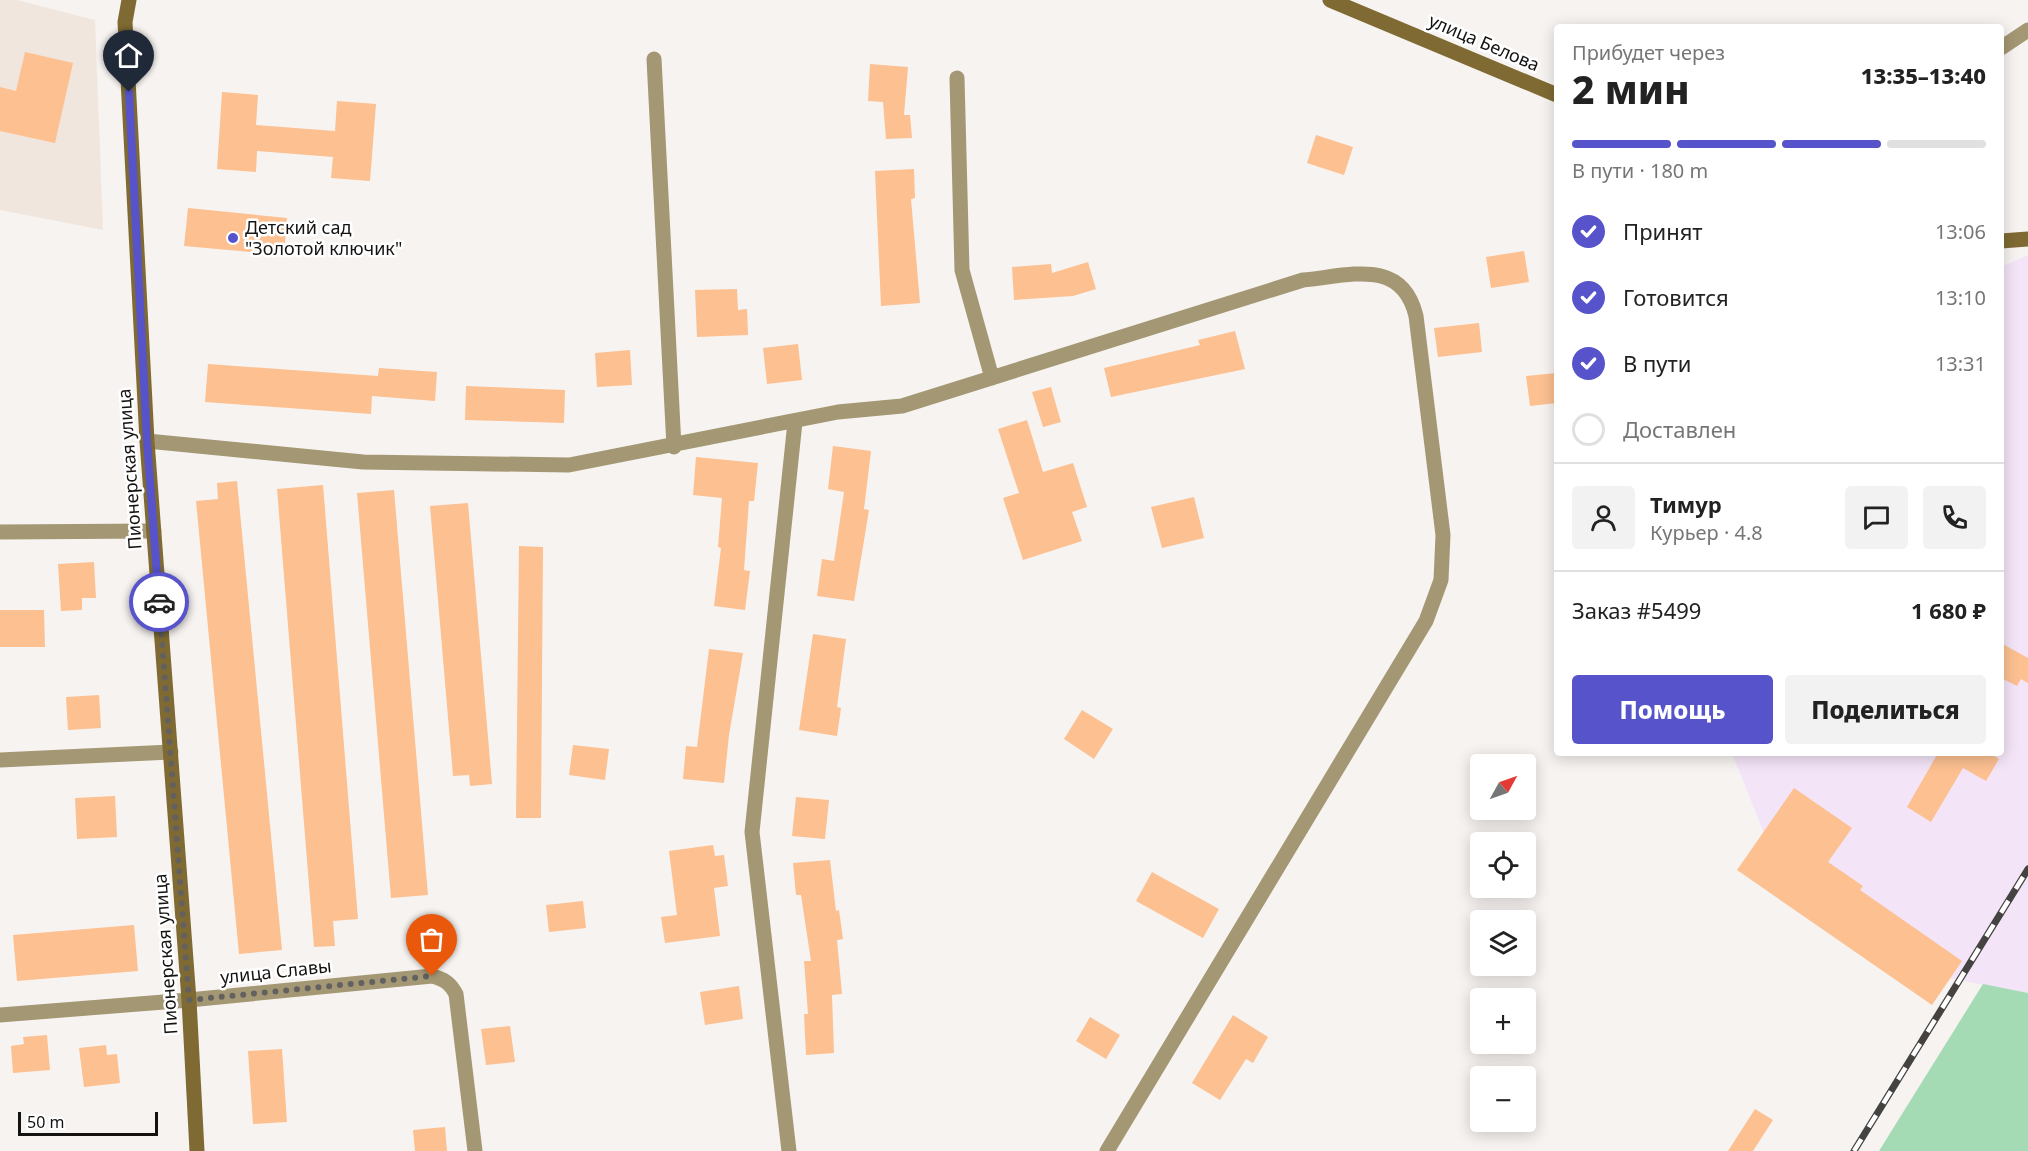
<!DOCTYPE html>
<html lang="ru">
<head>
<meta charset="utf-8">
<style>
	:root { --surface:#fff; --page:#f2f2f2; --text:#222; --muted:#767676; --line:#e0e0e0; --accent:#5653cb }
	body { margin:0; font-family:"Noto Sans",sans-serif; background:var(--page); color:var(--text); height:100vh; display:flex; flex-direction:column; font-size:22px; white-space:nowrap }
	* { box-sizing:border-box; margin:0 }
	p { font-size:20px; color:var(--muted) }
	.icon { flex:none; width:33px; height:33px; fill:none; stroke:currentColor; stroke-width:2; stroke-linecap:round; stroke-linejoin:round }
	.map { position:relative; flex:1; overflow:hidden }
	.sheet { position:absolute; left:1554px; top:24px; width:450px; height:732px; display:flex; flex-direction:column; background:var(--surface); border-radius:6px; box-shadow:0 3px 15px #0003 }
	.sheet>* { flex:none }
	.needle { width:39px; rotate:50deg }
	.tools { position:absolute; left:1470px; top:754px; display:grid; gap:12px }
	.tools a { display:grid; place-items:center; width:66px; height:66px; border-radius:6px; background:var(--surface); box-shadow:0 3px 15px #0003; font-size:30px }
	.scale { position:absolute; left:18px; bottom:15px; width:140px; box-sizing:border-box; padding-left:6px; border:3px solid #141312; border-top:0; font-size:16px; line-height:21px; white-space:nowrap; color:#141312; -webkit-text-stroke:4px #fff; paint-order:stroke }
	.pin { position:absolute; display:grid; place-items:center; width:51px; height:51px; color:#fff; margin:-62px -26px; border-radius:50% 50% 50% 0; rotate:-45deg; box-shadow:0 0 6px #0007 }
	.pin .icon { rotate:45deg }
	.courier { position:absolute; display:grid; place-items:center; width:60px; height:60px; margin:-30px; border:4px solid #5653cb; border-radius:50%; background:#fff; color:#222; box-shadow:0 2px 8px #0007 }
	.summary em { font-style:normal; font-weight:800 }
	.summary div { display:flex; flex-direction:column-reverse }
	.summary { display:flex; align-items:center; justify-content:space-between; height:102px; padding:0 18px }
	h1 { font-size:39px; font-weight:800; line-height:45px }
	.bar { display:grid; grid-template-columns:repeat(4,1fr); gap:9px 6px; align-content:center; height:72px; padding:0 18px }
	.bar i { height:8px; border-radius:4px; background:var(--line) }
	.bar .active { background:var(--accent) }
	.bar p { grid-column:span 4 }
	.line { display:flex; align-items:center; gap:15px; padding:0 18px; border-top:2px solid var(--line) }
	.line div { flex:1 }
	.round { display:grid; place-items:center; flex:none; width:63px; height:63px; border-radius:6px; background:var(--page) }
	ol { padding:0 18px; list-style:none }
	li { display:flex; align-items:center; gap:18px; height:66px }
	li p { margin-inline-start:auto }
	li .icon { padding:6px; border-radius:50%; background:var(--accent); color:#fff; stroke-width:4 }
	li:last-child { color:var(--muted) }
	li i { width:33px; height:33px; border:3px solid var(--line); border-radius:50% }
	.button { display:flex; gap:12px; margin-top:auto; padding:12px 18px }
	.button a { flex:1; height:69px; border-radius:6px; background:var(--accent); color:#fff; font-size:24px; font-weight:800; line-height:69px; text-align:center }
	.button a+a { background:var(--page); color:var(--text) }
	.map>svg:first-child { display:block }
</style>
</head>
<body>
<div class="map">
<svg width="2028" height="1151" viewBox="0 0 2028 1151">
	<rect width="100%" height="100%" fill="#f7f3f1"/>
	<path fill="#f0e6de" d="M0,0H17L95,20L103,230L0,210Z"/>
	<path fill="#f3e4f7" d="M2028,255V993L1932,975L1764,833L1732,753H2001V267Z"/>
	<path fill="#a4dab4" d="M1983,984L2028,993V1151H1879Z"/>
	<path fill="#fcc091" d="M25,52L73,63L55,143L0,131V87L16,91Z
		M870,64L908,67L904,115H910L912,138L886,139L883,102L868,101Z
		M222,92L258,95L256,125L335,131L337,101L376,104L370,181L331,178L333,157L257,151L256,172L217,169Z
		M1316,135L1353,147L1344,175L1307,163Z
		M914,169L915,198L911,199L920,303L881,306L875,171Z
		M188,208L287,218L284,255L184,246Z
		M1524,251L1529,282L1491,288L1486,257Z
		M1088,262L1096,289L1073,296L1014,300L1012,267L1051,264L1052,273Z
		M737,289L738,310L747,309L748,335L697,337L695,290Z
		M1479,323L1482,352L1438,357L1434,328Z
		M1235,331L1245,369L1111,397L1104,368L1200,345L1198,340Z
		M798,344L802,380L767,384L763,348Z
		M630,350L632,385L597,387L595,353Z
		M208,364L378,376L379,368L437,372L435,401L372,396L371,414L205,402Z
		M1557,373V403L1530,406L1526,376Z
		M466,386L565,390L564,423L465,420Z
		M1051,387L1061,422L1043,427L1032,392Z
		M1027,420L1043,472L1073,463L1087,507L1072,512L1082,541L1023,560L1003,498L1019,493L998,429Z
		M833,446L871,451L864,509L869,510L854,601L817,596L822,559L834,561L844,492L828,489Z
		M696,457L758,463L754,501H749L744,570L750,571L745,610L714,606L721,548L718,547L722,498L693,495Z
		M237,481L282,950L239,954L196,501L218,499L217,483Z
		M323,485L358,919L333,921L335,946L314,947L277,489Z
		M394,490L428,895L391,898L357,493Z
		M1194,497L1204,538L1162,548L1151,507Z
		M468,503L492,784L470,786L469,775L453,776L430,506Z
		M519,546L543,547L541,818H516Z
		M94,562L96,598H82V610L61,611L58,564Z
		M0,610H44L45,647H0Z
		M813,634L846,639L837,707L841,708L837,736L799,730Z
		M2001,643L2028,658V683L2021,679L2017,686L2001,678Z
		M709,649L743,653L729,735L724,783L683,779L686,746L697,747Z
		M99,695L101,728L68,730L66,697Z
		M1082,710L1113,729L1094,759L1064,739Z
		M573,745L609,749L605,780L569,775Z
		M1938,753H1990L1999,759L1986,781L1963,768L1931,822L1907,807Z
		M1794,788L1852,828L1828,862L1863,886L1860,890L1962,961L1932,1005L1737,870Z
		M115,796L117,837L77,839L75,798Z
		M796,797L829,800L825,839L792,836Z
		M713,845L715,856L724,855L728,886L714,888L720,936L665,943L661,917L677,915L669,851Z
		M830,860L836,911L839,910L843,939L837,940L842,994L832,995L834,1053L806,1055L804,1014H808L804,961H811L801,895H796L793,863Z
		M1152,872L1219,909L1203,938L1136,901Z
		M583,901L586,928L549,932L546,905Z
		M134,925L138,971L17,981L13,935Z
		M739,986L743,1019L705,1025L700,992Z
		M1233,1015L1268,1037L1253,1063L1246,1059L1220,1100L1192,1083Z
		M1090,1017L1120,1035L1106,1059L1076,1041Z
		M510,1026L515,1062L486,1065L481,1029Z
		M47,1035L50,1070L13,1073L11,1046L24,1044L23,1037Z
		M106,1045L107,1055L117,1054L120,1083L84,1087L79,1048Z
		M282,1049L287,1122L253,1124L248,1051Z
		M1755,1109L1773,1120L1753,1151H1728Z
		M445,1127L447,1151H415L413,1130Z"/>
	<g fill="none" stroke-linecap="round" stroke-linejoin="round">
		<path stroke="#a49773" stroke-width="15" d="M2001,48L2028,30
			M654,59L674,447
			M957,78L962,270L992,378
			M147,441L363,462L569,465L838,412L902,406L1303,280C1348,276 1402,257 1416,316L1443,535L1441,580L1426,621L1107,1151
			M0,532L154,531
			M0,760L171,752
			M0,1015L189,1000L432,976C444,979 450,983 456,994L475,1151
			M789,1151L752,832L795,422"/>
		<path stroke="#7e6a32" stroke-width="15" d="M129,0L125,22L147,441L189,1000L197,1151
			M1330,0L1557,95
			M2001,241L2028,239"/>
		<g stroke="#444341" stroke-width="7">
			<path id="rail" d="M1854,1151L2028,869"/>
		</g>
		<use href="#rail" stroke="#fff" stroke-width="4.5" stroke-dasharray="14" stroke-linecap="butt"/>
	</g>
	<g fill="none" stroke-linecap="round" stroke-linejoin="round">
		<path stroke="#636160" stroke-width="6" stroke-dasharray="0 10.8" d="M159,602L189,1000L432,976"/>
		<path stroke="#5653cb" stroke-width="8" d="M129,92L147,441L159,602"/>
	</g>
	<circle fill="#5653cb" stroke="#fff" stroke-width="2" cx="233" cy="238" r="6"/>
	<g text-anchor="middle" stroke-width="5" stroke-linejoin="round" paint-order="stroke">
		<g font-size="18" fill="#141312" stroke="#fff">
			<text transform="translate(1484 43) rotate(23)" y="6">улица Белова</text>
			<text transform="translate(130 469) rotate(-94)" y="6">Пионерская улица</text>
			<text transform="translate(166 954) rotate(-94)" y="6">Пионерская улица</text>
			<text transform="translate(276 972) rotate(-6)" y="6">улица Славы</text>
		</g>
		<g font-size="18" fill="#141312" stroke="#fff" text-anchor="start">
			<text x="245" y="234">Детский сад<tspan x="245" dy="21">"Золотой ключик"</tspan></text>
		</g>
	</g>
</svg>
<div class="tools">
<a><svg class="needle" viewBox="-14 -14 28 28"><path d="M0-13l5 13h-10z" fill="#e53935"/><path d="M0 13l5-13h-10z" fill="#767676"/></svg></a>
<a><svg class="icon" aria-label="locate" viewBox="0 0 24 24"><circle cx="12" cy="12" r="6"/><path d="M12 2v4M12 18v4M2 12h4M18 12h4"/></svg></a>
<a><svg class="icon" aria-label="layers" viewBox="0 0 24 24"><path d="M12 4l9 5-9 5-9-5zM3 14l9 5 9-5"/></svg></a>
<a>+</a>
<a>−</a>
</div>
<div class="scale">50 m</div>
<div class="pin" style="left:432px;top:976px;background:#ea580c"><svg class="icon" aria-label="bag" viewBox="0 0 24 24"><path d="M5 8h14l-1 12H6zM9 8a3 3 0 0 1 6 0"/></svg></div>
<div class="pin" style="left:129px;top:92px;background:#1f2937"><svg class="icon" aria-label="home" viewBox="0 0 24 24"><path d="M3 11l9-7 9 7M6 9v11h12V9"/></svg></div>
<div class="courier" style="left:159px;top:602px"><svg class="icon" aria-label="car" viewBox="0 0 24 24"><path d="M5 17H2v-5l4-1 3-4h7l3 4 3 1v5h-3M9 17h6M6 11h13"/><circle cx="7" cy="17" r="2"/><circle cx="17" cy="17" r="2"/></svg></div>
<section class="sheet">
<div class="summary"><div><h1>2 мин</h1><p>Прибудет через</p></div><em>13:35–13:40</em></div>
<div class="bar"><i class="active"></i><i class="active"></i><i class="active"></i><i></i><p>В пути · 180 m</p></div>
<ol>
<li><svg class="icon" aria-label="check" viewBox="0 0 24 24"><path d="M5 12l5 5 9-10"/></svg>Принят<p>13:06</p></li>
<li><svg class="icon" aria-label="check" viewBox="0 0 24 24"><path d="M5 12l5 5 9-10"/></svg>Готовится<p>13:10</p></li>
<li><svg class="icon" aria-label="check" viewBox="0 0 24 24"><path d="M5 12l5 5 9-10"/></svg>В пути<p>13:31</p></li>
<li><i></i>Доставлен</li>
</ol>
<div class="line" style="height:108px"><a class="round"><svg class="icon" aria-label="person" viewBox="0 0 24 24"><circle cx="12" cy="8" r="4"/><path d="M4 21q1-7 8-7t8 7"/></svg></a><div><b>Тимур</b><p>Курьер · 4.8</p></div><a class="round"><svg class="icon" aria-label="chat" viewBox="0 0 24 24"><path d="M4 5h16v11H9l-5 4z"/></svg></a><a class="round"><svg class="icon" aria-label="phone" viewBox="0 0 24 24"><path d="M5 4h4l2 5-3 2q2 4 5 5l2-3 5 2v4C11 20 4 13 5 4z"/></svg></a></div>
<div class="line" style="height:78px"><div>Заказ #5499</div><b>1 680 ₽</b></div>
<div class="button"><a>Помощь</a><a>Поделиться</a></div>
</section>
</div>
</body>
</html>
